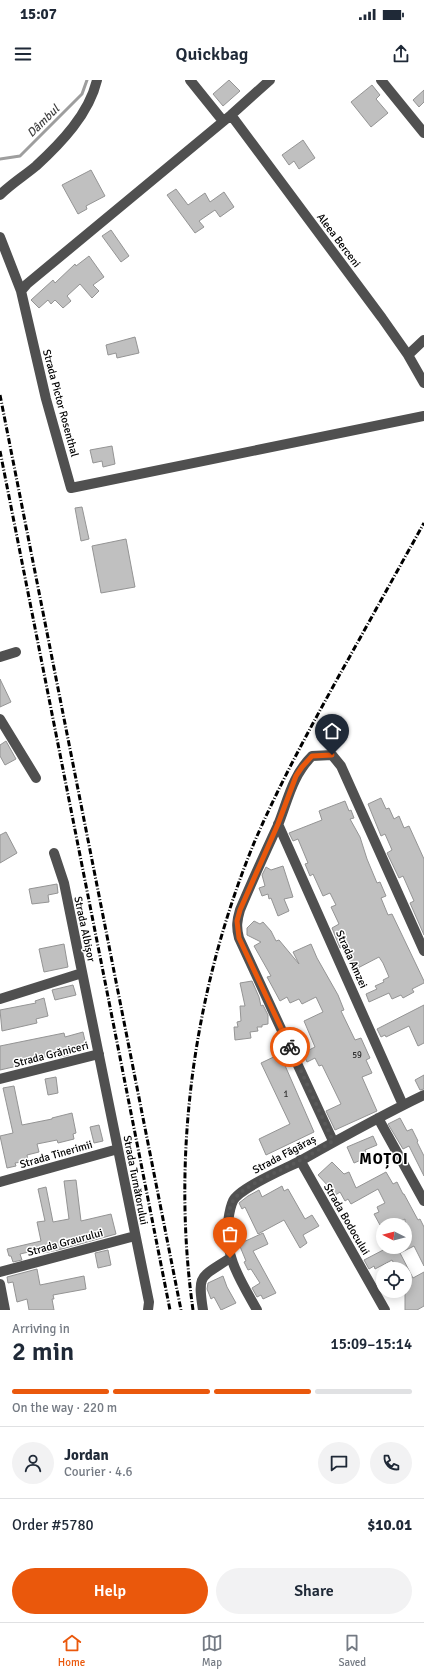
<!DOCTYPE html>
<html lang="en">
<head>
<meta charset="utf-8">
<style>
	:root { --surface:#fff; --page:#f2f2f3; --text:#1f2937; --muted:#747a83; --line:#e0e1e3; --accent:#ea580c }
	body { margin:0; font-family:Signika,sans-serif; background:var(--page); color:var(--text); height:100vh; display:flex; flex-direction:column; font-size:15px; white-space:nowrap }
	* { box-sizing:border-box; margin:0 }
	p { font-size:13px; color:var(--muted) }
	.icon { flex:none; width:22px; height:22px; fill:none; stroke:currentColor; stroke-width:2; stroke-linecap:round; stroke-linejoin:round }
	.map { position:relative; height:1230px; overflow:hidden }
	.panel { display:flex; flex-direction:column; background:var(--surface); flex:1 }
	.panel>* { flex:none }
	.needle { width:26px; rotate:276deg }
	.controls { position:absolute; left:376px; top:1138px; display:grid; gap:8px }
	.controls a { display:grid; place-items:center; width:36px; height:36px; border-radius:50%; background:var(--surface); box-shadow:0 2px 10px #0003; font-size:20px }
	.pin { position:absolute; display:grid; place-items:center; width:34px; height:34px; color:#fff; margin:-41px -17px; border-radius:50% 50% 50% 0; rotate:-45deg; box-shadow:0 0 4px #0007 }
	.pin .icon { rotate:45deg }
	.courier { position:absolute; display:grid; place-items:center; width:40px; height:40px; margin:-20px; border:3px solid #ea580c; border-radius:50%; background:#fff; color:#222; box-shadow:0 1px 5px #0007 }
	.headline em { font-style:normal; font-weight:600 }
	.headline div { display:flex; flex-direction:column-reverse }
	.headline { display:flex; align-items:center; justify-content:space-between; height:68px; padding:0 12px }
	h1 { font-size:26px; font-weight:600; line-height:30px }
	.bar { display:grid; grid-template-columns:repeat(4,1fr); gap:6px 4px; align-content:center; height:48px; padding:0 12px }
	.bar i { height:5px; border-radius:3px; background:var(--line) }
	.bar .current { background:var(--accent) }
	.bar p { grid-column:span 4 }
	.line { display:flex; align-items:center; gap:10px; padding:0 12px; border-top:1px solid var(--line) }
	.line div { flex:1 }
	.round { display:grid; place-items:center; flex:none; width:42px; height:42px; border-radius:21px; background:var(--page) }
	.cta { display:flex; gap:8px; margin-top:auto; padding:8px 12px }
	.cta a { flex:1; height:46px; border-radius:24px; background:var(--accent); color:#fff; font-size:16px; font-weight:600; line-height:46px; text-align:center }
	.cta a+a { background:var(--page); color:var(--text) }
	.status { display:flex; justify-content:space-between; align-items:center; height:28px; padding:0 20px; background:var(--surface); direction:ltr }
	.status svg { height:11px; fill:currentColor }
	header { display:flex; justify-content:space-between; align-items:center; height:52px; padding:0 12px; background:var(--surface); font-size:18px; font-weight:600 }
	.tabs { display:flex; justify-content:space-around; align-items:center; height:56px; border-top:1px solid var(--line); background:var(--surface); font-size:11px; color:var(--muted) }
	.tabs a { display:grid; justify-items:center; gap:2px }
	.tabs .current { color:var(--accent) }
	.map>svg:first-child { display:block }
</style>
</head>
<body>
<div class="status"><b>15:07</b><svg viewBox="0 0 49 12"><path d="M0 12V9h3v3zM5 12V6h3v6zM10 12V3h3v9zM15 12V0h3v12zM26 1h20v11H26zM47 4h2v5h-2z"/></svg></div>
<header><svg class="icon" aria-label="menu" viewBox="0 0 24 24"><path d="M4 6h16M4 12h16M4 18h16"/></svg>Quickbag<svg class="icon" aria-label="share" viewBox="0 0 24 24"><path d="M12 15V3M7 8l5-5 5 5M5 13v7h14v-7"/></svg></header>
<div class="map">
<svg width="424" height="1230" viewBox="0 0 424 1230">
	<rect width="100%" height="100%" fill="#fff"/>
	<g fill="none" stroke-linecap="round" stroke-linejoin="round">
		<path stroke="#9e9e9e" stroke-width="3" d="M0,79L20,76L82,14L87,0"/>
	</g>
	<path fill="#c0c0c0" stroke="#949494" d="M229,0L240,11L223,26L213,14Z
		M372,5L380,15L376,19L388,33L371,47L351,22Z
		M424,10V22L419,27L413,20Z
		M303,60L315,78L299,89L294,81L289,85L282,75Z
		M91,90L105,116L86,126L87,129L78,134L62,105Z
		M176,109L188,125L205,113L210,122L224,112L234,127L220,137L215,130L199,141L204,147L195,153L167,115Z
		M111,150L129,176L121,182L102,156Z
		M89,176L104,197L93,205L99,211L92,218L80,204L67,216L71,221L63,228L55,220L51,224L48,220L39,228L31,220L53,200L55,203L75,184L76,186Z
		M135,257L139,273L117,278L116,273L108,275L106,265Z
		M112,366L115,384L103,387L102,381L93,383L90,370Z
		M82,427L89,459L81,461L75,428Z
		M126,459L135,507L101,513L92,466Z
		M0,599L11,622L0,627Z
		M6,661L16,679L5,685L0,676V665Z
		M381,718L386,729L389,728L394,739L399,736L404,748L409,746L424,779V855L410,823L414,821L403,796L399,798L387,773L392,770L385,754L381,756L368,724Z
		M345,721L349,731L351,730L354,738L350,739L360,757L367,779L377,803L380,802L386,816L381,818L388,835L392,834L424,901V903L412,909L414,912L403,918L401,915L392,919L389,913L369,922L366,914L377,909L375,906L384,902L383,900L389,897L383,883L379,877L354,890L343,867L340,868L332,848L339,844L331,827L336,825L330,813L323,816L313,794L310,796L305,784L308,783L298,759L293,761L289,753L322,740L319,731Z
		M6,752L17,773L0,783V755Z
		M283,786L293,817L284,819L289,831L278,836L271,818L269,819L268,814L262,816L259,808L265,806L262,795L266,787L271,790Z
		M57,804L58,813L48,815L49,822L32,824L29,809Z
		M254,841L260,844L263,842L271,851L276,861L279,860L299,884L293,872L311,864L317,878L338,915L344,930L341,931L355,960L361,958L370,978L366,980L372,993L362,997L377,1031L335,1050L326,1031L341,1024L322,985L319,986L315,978L307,982L303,973L315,967L304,941L323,932L316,917L302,924L299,919L290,923L287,917L280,921L267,897L271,896L254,866L261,862L247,855V848Z
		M64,864L68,887L44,892L39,869Z
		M252,901L259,917L261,926L263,925L268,935V944L262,945V947H257L258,951L250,952L251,958L235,960L234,947H238L237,942L241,941L240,926H245L240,903Z
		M73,905L76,915L55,920L52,910Z
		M44,918L48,936L36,939L37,943L2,951L0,930L36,923L35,921Z
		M424,925V963L418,966L409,946L386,957L385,955L381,957L377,949Z
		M83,952L86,965L68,969L69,975L60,977L59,974L34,979L35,982L0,990V966L64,953L65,957Z
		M280,974L314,1052L266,1075L259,1059L290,1044L261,983Z
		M424,995V1009L420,1010L415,1000Z
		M56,997L58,1013L48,1015L45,999Z
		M14,1006L22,1045L52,1039V1038L72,1033L76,1053L73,1054L74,1059L58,1063L57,1060L37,1064L39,1072L27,1075L28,1081L15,1083L16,1086L7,1088L0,1056L13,1053L3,1008Z
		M400,1038L407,1051L412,1049L418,1061L417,1062L424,1076V1096L409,1066L403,1069L388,1044Z
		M99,1045L103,1061L94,1063L90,1047Z
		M373,1056L377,1065L365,1070L368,1077L354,1083L347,1067Z
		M332,1082L344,1094L349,1092L356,1108L386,1092L393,1104L397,1102L403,1114H404L418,1140L420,1139L424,1147V1186L414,1166L400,1173L413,1198L424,1192V1226L417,1230H405V1189H397L392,1180L375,1189L374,1186L369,1189L364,1180L389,1167H405V1139L394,1145H380L374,1134L379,1132L377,1127L385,1123L378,1109L351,1124L348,1119L345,1121L340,1112L334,1116L327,1108L329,1107L318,1095Z
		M76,1100L81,1141L111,1134L116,1154L58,1170L43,1173L42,1169L20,1174L22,1180L13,1182L11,1176H9L7,1169L41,1161L37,1142L45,1141L38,1109L46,1107L53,1142L69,1139L64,1101Z
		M282,1106L284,1111L288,1109L305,1139L312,1135L319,1146L303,1155L307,1163L300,1168L284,1140L258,1154L245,1127L242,1129L239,1123L248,1116L259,1110L262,1117Z
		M263,1153L268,1164L253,1171L276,1213L263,1219L261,1215L257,1217L252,1208L260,1203L251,1189L248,1190L244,1182L246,1181L239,1164Z
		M108,1170L111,1185L98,1188L95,1173Z
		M37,1189L40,1205L84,1196L86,1209L53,1215L54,1219H52L54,1230H29L27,1219L17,1222L13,1202L8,1203L7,1197Z
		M223,1196L227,1207L236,1223L221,1230L214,1217L211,1219L207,1209L208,1203Z"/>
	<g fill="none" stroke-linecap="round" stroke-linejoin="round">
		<path stroke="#505050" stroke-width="10" d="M190,0L223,41
			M270,0L231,35L27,204L21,211L46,319L71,408L424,336
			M381,0L424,53
			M231,35L382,238L408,275L424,303
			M0,115C11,104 24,96 36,86C61,63 89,34 97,0
			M0,157L21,211
			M408,275L424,260
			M0,577L16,572
			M0,639L36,698
			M278,744L403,1025
			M54,773L64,803L149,1222L148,1230
			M0,919L82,893
			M0,999L99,974
			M378,1038L424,1121
			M333,1061L239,858C236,847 237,840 240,830C252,801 265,773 278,745C288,720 292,696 312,676L332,675L341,686L424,871
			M300,1080L385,1230
			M0,1102L118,1069
			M0,1192L135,1156
			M0,1204L5,1230
			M203,1230C197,1193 201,1198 230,1178
			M257,1230C241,1201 224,1177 228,1142C229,1135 230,1127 233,1121C239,1108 285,1089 300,1081C341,1058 382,1035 424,1015"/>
		<path stroke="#000" stroke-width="3" stroke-dasharray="6 2 1 2" stroke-linecap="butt" d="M0,315L181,1230
			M0,371L170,1230
			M193,1230C171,1074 194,909 254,763C279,705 309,650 340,594C368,544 396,493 424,443"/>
	</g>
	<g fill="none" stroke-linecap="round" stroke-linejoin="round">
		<path stroke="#595959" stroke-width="4" stroke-dasharray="0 7.2" d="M230,1178C228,1162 224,1136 233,1121C240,1107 284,1089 299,1081C310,1075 322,1068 333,1061L290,967"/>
		<path stroke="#ea580c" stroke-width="5" d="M290,967L239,858L237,841L240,830L278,744L296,696L302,687L312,676L332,675"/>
	</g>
	<g text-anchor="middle" stroke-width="3" stroke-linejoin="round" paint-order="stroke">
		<g font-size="9" fill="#303030">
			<text x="357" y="978">59</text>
			<text x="286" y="1017">1</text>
		</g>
		<g font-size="11" fill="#000" stroke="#fff">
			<text transform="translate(339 160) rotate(53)" y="4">Aleea Berceni</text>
			<text transform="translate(61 323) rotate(75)" y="4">Strada Pictor Rosenthal</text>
			<text transform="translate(85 849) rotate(78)" y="4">Strada Albișor</text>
			<text transform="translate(352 879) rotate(66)" y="4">Strada Amzei</text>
			<text transform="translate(51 974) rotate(-14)" y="4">Strada Grăniceri</text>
			<text transform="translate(56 1074) rotate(-16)" y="4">Strada Tinerimii</text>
			<text transform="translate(284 1074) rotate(-28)" y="4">Strada Făgăraș</text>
			<text transform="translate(136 1100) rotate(79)" y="4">Strada Turnătorului</text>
			<text transform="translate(347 1139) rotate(60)" y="4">Strada Bodocului</text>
			<text transform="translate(65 1162) rotate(-15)" y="4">Strada Graurului</text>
		</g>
		<g font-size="12" font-style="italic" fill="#3f3f3f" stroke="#fff">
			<text transform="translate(43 41) rotate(-45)" y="4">Dâmbul</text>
		</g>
		<g font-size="15" font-weight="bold" letter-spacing="1" fill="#000" stroke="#fff">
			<text x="384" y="1084">MOȚOI</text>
		</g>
	</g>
</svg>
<div class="controls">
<a><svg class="needle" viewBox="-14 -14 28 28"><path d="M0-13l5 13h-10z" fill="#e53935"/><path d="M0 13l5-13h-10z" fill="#747a83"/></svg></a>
<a><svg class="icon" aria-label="locate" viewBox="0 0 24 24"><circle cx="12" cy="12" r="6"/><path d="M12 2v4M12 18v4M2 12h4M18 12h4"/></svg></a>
</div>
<div class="pin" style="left:230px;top:1178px;background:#ea580c"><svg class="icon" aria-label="bag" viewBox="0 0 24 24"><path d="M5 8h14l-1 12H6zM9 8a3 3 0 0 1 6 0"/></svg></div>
<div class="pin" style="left:332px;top:675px;background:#1f2937"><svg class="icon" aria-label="home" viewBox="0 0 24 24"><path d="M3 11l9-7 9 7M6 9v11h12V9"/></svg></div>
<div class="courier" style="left:290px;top:967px"><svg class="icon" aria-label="bike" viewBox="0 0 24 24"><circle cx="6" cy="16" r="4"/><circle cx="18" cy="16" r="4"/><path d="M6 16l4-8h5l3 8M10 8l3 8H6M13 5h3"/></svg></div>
</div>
<section class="panel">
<div class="headline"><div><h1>2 min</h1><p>Arriving in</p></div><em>15:09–15:14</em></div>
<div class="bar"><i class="current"></i><i class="current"></i><i class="current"></i><i></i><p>On the way · 220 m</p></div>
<div class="line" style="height:72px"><a class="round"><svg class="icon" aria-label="person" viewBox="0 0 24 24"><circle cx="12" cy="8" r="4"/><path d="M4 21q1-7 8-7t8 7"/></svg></a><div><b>Jordan</b><p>Courier · 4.6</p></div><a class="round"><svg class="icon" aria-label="chat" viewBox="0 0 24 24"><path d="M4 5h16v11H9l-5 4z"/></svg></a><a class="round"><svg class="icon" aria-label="phone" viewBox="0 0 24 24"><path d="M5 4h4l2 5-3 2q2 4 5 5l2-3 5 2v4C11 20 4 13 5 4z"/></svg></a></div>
<div class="line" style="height:52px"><div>Order #5780</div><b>$10.01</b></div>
<div class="cta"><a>Help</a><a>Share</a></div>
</section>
<nav class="tabs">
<a class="current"><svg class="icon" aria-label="home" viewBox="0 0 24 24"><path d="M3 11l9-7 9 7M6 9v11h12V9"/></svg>Home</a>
<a><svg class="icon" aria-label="map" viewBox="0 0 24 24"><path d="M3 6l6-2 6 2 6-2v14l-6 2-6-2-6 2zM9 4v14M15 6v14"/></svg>Map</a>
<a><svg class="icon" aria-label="saved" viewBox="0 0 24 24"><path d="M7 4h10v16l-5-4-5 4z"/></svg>Saved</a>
</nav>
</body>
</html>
